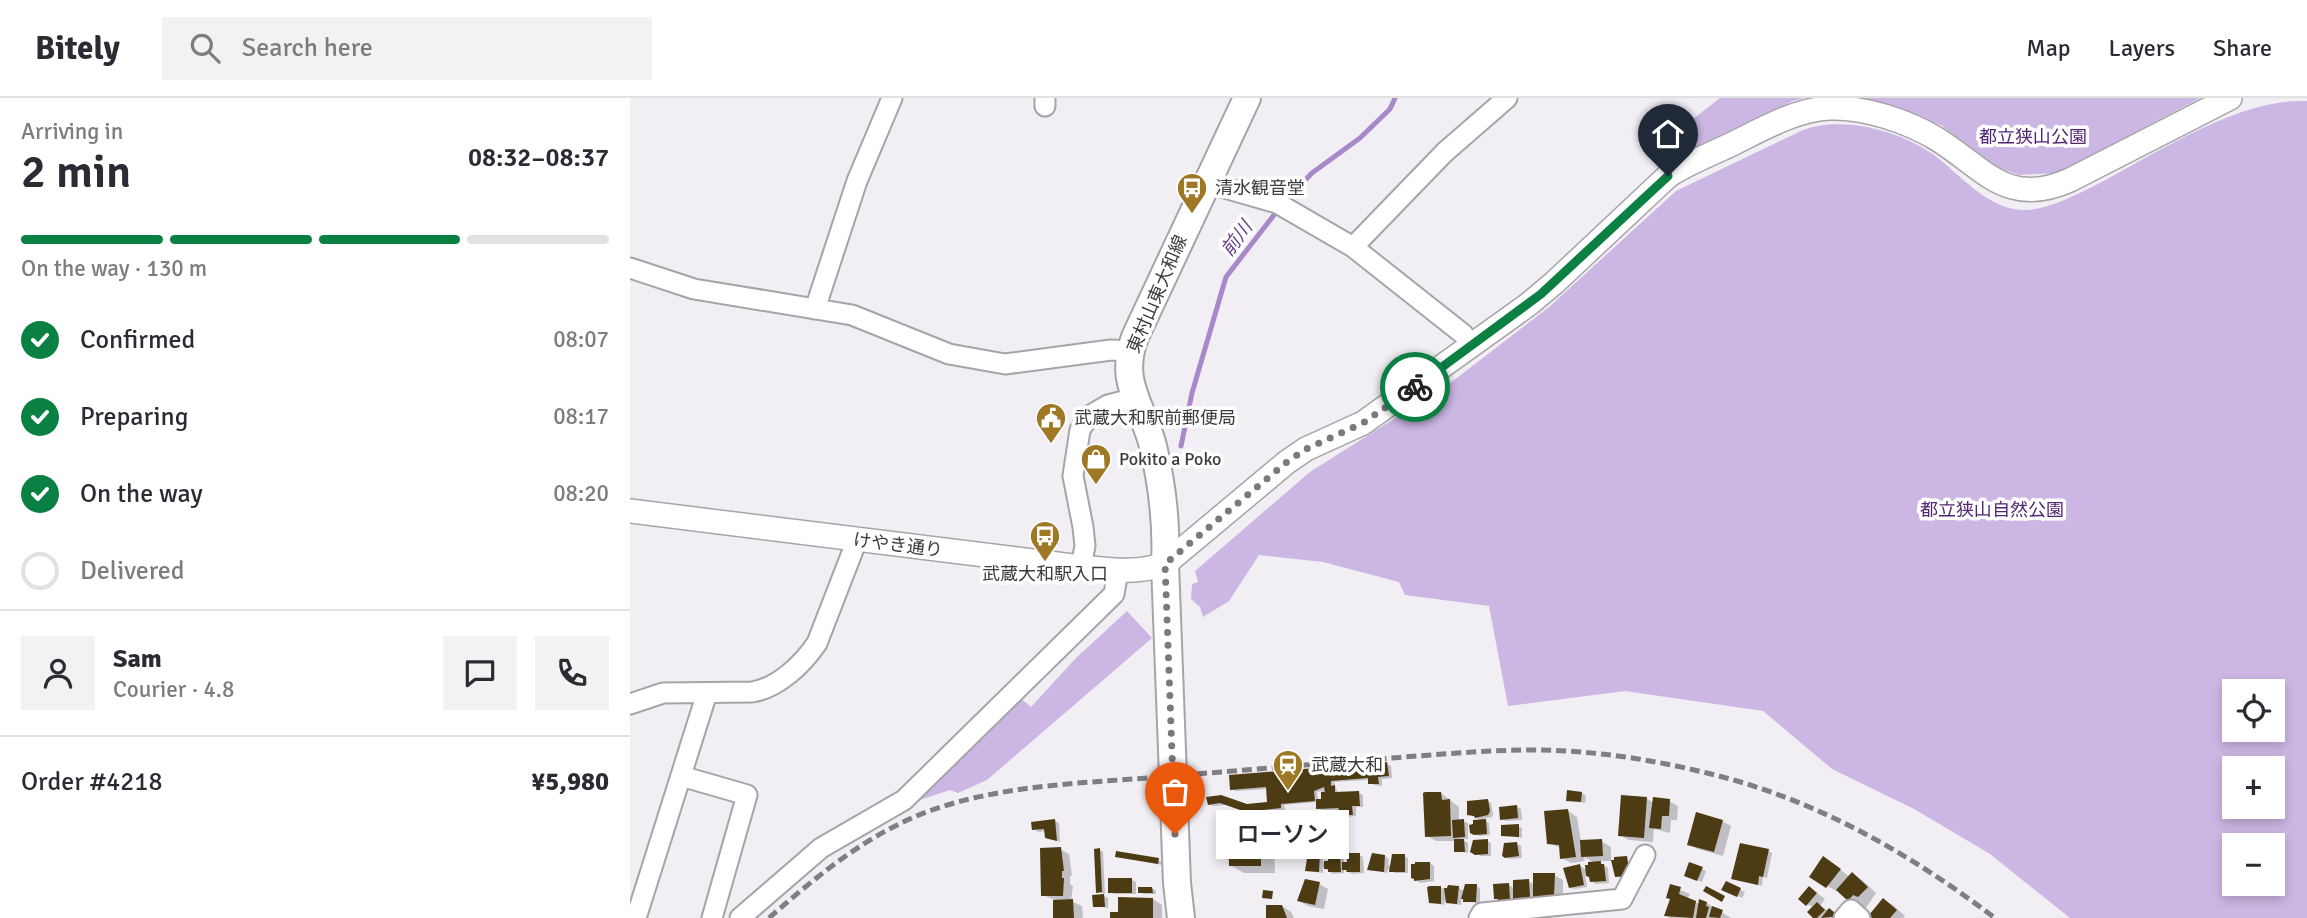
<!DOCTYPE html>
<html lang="en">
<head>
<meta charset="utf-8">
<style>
	:root { --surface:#fff; --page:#f2f2f3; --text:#2b2b33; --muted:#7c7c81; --line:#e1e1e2; --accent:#0b8043 }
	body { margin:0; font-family:Signika,"Noto Sans JP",sans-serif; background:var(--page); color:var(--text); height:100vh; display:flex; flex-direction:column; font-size:26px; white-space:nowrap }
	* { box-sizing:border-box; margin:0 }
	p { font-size:23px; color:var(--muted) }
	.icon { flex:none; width:38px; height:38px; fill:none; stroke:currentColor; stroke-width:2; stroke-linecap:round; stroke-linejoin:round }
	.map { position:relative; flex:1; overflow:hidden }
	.drawer { display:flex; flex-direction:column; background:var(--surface); width:630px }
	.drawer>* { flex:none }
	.tools { position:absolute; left:1592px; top:581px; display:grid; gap:14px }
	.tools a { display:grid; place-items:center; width:63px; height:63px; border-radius:0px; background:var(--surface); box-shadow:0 4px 10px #0003; font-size:35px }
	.pin { position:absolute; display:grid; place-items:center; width:60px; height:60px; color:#fff; margin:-72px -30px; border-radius:50% 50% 50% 0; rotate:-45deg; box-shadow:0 0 7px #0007 }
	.pin .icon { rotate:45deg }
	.courier { position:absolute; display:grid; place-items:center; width:70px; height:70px; margin:-35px; border:5px solid #0b8043; border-radius:50%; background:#fff; color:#222; box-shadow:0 2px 9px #0007 }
	.bubble { position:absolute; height:49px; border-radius:0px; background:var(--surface); box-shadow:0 4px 10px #0003; font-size:23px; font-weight:600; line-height:49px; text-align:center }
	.head em { font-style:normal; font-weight:600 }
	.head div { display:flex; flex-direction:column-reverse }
	.head { display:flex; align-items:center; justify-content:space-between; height:119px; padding:0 21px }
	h1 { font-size:46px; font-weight:600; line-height:52px }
	.bar { display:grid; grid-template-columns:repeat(4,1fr); gap:10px 7px; align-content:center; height:84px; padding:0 21px }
	.bar i { height:9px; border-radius:5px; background:var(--line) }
	.bar .active { background:var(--accent) }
	.bar p { grid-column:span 4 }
	.line { display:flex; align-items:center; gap:18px; padding:0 21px; border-top:2px solid var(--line) }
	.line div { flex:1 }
	.round { display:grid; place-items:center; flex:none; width:74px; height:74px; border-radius:0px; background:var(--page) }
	ol { padding:0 21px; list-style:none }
	li { display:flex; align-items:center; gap:21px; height:77px }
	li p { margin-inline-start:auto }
	li .icon { padding:7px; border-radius:50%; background:var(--accent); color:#fff; stroke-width:4 }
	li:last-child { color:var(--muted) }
	li i { width:38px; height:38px; border:4px solid var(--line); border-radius:50% }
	header { display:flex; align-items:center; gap:42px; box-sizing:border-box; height:98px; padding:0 35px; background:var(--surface); border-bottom:2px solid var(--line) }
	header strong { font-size:33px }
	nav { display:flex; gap:38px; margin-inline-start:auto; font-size:24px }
	.search { width:490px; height:63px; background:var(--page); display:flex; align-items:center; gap:18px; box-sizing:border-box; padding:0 24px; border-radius:0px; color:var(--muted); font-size:26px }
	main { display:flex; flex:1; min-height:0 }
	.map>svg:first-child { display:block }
</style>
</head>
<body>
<header>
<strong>Bitely</strong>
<div class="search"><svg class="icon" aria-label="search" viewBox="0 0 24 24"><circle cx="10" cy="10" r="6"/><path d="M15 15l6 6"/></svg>Search here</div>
<nav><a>Map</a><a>Layers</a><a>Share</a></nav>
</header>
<main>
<section class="drawer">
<div class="head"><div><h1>2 min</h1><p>Arriving in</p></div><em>08:32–08:37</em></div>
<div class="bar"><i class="active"></i><i class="active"></i><i class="active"></i><i></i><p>On the way · 130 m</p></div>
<ol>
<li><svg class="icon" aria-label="check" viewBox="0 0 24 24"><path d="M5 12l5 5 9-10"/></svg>Confirmed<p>08:07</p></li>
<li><svg class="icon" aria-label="check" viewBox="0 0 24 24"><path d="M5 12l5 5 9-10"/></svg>Preparing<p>08:17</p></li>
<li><svg class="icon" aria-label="check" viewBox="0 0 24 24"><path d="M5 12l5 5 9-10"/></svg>On the way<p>08:20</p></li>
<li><i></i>Delivered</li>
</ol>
<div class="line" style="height:126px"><a class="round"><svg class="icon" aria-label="person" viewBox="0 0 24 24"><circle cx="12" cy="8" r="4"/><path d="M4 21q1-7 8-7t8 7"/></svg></a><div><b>Sam</b><p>Courier · 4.8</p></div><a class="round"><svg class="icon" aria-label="chat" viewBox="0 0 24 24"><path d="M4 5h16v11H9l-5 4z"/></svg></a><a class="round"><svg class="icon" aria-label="phone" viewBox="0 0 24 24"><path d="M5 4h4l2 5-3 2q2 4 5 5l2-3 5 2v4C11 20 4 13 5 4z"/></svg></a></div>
<div class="line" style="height:91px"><div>Order #4218</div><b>¥5,980</b></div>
</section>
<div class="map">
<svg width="1677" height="820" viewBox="0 0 1677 820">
	<rect width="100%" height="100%" fill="#f1eff4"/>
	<path fill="#ccb6e3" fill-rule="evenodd" d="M1090,0H1174L1163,3L1044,59L1049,32Z
		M1235,0H1570L1428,75L1389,77L1369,70L1311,27Z
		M1677,3V820H1440L1360,756L1284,711L1202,671L1133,613L995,593L878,608L859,508L775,497L769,484L693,464L629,457L599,503L573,519L570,509L561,501L562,486L568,484L565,473L680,374L819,286L919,209L1046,93L1173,32C1212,17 1271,33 1304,57C1331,77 1357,111 1393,112C1419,112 1445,97 1468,86C1527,55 1609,0 1677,3ZM1643,593V632H1605V593ZM1643,670V709H1605V670ZM1643,747V786H1605V747Z
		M497,513L522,540L357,682L328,695L320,692L281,705L388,598L401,609L446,560Z"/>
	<path fill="#0003" fill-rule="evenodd" d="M757,666L761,668L762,680L752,681V688L744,687L739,682L704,684L708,696L729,695L733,697V709H726V718L716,719L712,717L711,712H692L688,710V704L654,707L655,712L622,716L596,707L583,708L579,706L578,700L617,708L639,705L638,691L606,693L602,691ZM692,693L693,703H688L687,694Z
		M811,695L829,709V723L838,725V741H831L838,745V755L826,753L825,743H806L797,738Z
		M952,695L956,698L955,705L938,702Z
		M1017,701L1024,705L1039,703L1048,708L1047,722H1041L1040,735L1024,731L1023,744L999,742L990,737Z
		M857,703L861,705L863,716L862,719L852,721L859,725L860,737L849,738L842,734L853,723L839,716Z
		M887,709L891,711L892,722L876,723L872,721Z
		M938,713L947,719L951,744L971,743L981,749V763H968L978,770L979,785L965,786L955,775L957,789L944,791L940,789L950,768L957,772L965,765L954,759L955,763L941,765L932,760L931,750L918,745Z
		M425,723L429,725L430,744L416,739V733L408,734L404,731Z
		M1092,723L1101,728L1093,758L1068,751L1059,746Z
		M888,728L892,730V740L873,737Z
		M630,731L644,739L645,775H614L600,767Z
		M857,743L861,745V758H851L842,753Z
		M887,746L891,748L892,760L881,761L874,757Z
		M430,751L439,756L442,778H440V786L443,788L441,803L452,808L453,820H423L425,802L413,797Z
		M469,752L473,754L475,796L467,794Z
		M1138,753L1142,755L1137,780L1133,779L1132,788L1107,782Z
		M689,756L693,758V765H699L710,757L714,759V766H718L729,757L733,759L734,775L722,776L714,771V775L703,776L693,769V775L677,773Z
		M487,758L528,762L532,764V767Z
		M755,758L759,761L758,767H764L774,758L778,760V775H765L758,771L757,775L739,771Z
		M800,765L804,768V783L790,785L786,782Z
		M1203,766L1220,779L1223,776L1232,782L1246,795L1236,810L1219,802L1208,792L1206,793L1181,778Z
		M1072,771L1076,773L1072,784L1060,779Z
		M924,777L933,782V804L914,803L903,797L904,800L889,803L883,800L884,803L874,806L865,800L879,787L885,791L898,783L905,787Z
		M502,782L506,784V796H484L480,794Z
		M1097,785L1115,794L1112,800L1094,791Z
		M689,786L698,791L694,811L678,808L669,803Z
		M846,788L850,790V806L835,803V795H832L831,807L822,806L815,802L814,807L801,804L811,790L819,792V789L829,790L835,794Z
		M1041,788L1060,796L1058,800L1069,806L1070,803L1077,805L1101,820H1040L1036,818L1042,802Z
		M522,790L526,793V796H514L510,794Z
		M1180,790L1195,801L1190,808L1212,820H1185L1184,810L1177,806Z
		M474,798L478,800V810L465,808Z
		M523,801L532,807V820H482Z
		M1253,802L1263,807L1275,818L1273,820H1245Z
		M652,808L661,814L664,820H638Z"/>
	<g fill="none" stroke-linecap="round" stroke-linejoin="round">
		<path stroke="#a888c8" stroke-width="5" d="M551,348L562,295L596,179L654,104L682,75L730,40L760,11L765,0"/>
	</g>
	<path fill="#4d3b14" d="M757,664L759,678L748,679L749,686H738V680L701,683V688L705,687V694L729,693L730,708H722L723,717H705L709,710L686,711V701H691V694H695L694,689L684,693L685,703L651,706V710L616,714L590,705L578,707L576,699L591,697L617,706L637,704L636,689L600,692L599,677Z
		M937,692L952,694L951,704L936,703Z
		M795,694H811L812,702L820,701L821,738L795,739L793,695Z
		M991,697L1017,699L1014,740L988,738Z
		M1023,699L1040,701L1039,718H1032L1031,731L1019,730Z
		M858,701L860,713L858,717L845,720L844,718L837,717V703Z
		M887,707L888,720L870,722L869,709Z
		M938,711L946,759L930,761L929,747L917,746L914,713Z
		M1066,714L1093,722L1084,754L1057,747Z
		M425,721L427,743L415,740L414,731L402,732L401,724Z
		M834,721L835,739L823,740L822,722Z
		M856,721L857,736L844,737L840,735L839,727L843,726V722Z
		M889,726V739L871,738V727Z
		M631,729V768H599L598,730Z
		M824,741H834L835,754H824Z
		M858,741V756L845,757L840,754L843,742Z
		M972,741L973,758L951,759L950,742Z
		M887,744L889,758L875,760L872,758L874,745Z
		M1110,745L1139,751L1133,779L1129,778L1128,787L1101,781Z
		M431,749L434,773H432V780H434L433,798H411L410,750Z
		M470,750L472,794L466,795L464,751Z
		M486,753L529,760L528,766L485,759Z
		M678,754H690L689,774L675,773Z
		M698,755H710L711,774H698V771H694V763H698Z
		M716,755H730V774H716L717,772H712V764H717Z
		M742,755L755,757L754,774L737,772Z
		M762,756H775V774H759Z
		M997,758L1000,778L985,779L981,762H984V759Z
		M1193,758L1211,771L1196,790L1179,779Z
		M971,763V766H974L976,783L960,784L959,779L956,778L955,767H958V764Z
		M785,764H800V781L784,783V781L781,780V766H785Z
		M1059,764L1073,769L1067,783L1054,778Z
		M950,766L954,787L939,790L933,770Z
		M1222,774L1238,789L1228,799L1223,797L1218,803L1206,792Z
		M903,775H925L924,799H903Z
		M478,780H502V795H478Z
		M675,781L690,784L685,807L667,803Z
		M899,781L900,799L883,802V782Z
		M1096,783L1111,790L1107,799L1091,792Z
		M879,785L880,801L868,804V801H864L863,786Z
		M835,786H847L846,804H833V801H831Z
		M1040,786L1051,789L1049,796L1066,803L1063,820L1034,818L1040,801L1036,800Z
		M818,787L829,788L827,806L816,805L814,790H817Z
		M800,788H811V806L799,805L797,789Z
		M1076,788L1095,798L1092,804L1073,793Z
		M1179,788L1187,795L1176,808L1168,801Z
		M508,789H522L523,795H508Z
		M633,792L643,793L642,801L632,800Z
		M474,796L475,809H463L462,797Z
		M488,799L523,800V820H480V814H488Z
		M1253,800L1267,812L1260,820H1242L1239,817Z
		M443,801L444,820H423V802Z
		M1069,801L1077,804L1076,808L1079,809L1076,820H1066Z
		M1187,804L1195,812L1187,820H1183L1177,814Z
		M636,807H652L657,820H636Z
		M1082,808L1093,812L1090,820L1079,819Z
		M1199,810L1209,818L1191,820Z"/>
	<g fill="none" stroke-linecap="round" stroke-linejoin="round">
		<g stroke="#a6a4a8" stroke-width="23">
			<path id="minor" d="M415,8V0
				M577,85L647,105L723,149L833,236L842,247
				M723,149L815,54L877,0
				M0,170L64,191L222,217L319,256L375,266L481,252L500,253
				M185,211L227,83L262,0
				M451,469L455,448L453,429L443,378L450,332L459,318L478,307L506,300
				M0,606L33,595L122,594C148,590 173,566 187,545L227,442
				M51,678L117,697L82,820
				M6,820L77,595
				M110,820L191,750L274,702L484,496L488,473
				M849,820L852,815L992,801L1015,757
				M1214,820L1221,812L1230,820"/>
		</g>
		<g stroke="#a6a4a8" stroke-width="26">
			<path id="tertiary" d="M0,413L451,469C482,472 505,476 535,466L657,364L676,351L733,325L899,206L924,185L1038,78C1058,65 1079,57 1100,47C1131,32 1166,11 1200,10C1235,9 1277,23 1307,41C1355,71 1377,110 1440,82L1600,0"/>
		</g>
		<g stroke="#a6a4a8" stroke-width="30">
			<path id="secondary" d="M551,820L547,785L535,466C537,426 532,386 523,348C512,306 488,284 505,239L617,0"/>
		</g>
		<use href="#minor" stroke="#fff" stroke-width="19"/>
		<use href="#tertiary" stroke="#fff" stroke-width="23"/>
		<use href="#secondary" stroke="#fff" stroke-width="26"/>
		<path stroke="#7f7e81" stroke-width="5" stroke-dasharray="10 5" stroke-linecap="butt" d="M139,820C188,777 240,734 302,712C382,684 470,685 554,677C615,672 676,667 737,662C789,658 841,653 893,652C956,651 1021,661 1081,676C1187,702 1279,755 1365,820"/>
	</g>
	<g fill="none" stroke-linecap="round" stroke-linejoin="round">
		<path stroke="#7b797c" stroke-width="7" stroke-dasharray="0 12.6" d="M545,736L535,466L657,364L676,351L733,325L785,289"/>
		<path stroke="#0b8043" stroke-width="9" d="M785,289L911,196L1038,78"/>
	</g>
	<defs>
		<g id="bus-pin" transform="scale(1.575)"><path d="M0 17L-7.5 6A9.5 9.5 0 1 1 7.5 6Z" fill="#9e7824" stroke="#fff"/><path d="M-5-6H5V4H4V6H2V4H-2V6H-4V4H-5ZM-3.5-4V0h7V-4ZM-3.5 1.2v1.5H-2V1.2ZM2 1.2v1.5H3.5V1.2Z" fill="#fff"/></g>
		<g id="civic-pin" transform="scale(1.575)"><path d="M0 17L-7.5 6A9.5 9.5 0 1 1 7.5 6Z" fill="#9e7824" stroke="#fff"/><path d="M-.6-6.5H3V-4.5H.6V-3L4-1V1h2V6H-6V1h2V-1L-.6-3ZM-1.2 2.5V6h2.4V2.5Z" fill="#fff"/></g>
		<g id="shop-pin" transform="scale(1.575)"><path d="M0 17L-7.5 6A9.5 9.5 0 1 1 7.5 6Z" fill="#9e7824" stroke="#fff"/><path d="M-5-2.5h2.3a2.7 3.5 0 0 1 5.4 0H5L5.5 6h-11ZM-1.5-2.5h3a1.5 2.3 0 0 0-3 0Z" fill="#fff"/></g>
		<g id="station-pin" transform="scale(1.575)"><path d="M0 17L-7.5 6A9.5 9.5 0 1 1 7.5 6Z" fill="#9e7824" stroke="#fff"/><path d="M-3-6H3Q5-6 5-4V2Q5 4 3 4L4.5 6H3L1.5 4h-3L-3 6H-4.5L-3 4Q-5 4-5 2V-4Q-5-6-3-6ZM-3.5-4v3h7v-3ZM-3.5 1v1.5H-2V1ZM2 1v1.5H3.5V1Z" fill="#fff"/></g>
	</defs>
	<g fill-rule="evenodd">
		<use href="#bus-pin" x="562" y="90"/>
		<use href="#civic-pin" x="421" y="320"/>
		<use href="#shop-pin" x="466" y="361"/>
		<use href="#bus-pin" x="415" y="438"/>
		<use href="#station-pin" x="658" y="667"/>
	</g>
	<g text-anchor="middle" stroke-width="7" stroke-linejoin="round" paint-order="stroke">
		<g font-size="18" fill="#512673" stroke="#fff">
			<text x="1403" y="45">都立狭山公園</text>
			<text x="1362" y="418">都立狭山自然公園</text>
		</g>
		<g font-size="18" fill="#3b3a3c" stroke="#fff" text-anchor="start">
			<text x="585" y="96">清水観音堂</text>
			<text x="444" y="326">武蔵大和駅前郵便局</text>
			<text x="489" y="367">Pokito a Poko</text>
			<text x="415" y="482" text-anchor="middle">武蔵大和駅入口</text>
			<text x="681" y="673">武蔵大和</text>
		</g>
		<g font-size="18" fill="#3b3a3c" stroke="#fff">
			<text transform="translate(527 196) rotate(-67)" y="6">東村山東大和線</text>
			<text transform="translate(268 447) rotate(7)" y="6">けやき通り</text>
		</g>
		<g font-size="19" font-style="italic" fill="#673d8c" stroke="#fff">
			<text transform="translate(606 140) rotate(-53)" y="7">前川</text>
		</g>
	</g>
</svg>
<div class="tools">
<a><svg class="icon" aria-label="locate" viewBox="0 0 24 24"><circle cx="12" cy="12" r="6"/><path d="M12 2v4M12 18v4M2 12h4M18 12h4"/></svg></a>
<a>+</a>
<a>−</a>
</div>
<div class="pin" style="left:545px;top:736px;background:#ea580c"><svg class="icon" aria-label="bag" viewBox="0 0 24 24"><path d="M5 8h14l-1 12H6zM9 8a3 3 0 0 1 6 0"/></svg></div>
<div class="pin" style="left:1038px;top:78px;background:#1f2937"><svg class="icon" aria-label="home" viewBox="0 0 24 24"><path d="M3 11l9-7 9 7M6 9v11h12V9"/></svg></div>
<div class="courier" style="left:785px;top:289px"><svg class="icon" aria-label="bike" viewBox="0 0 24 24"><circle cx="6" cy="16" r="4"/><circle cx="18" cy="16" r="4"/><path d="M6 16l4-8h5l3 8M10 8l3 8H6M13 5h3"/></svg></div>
<div class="bubble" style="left:586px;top:712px;width:133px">ローソン</div>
</div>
</main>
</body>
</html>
